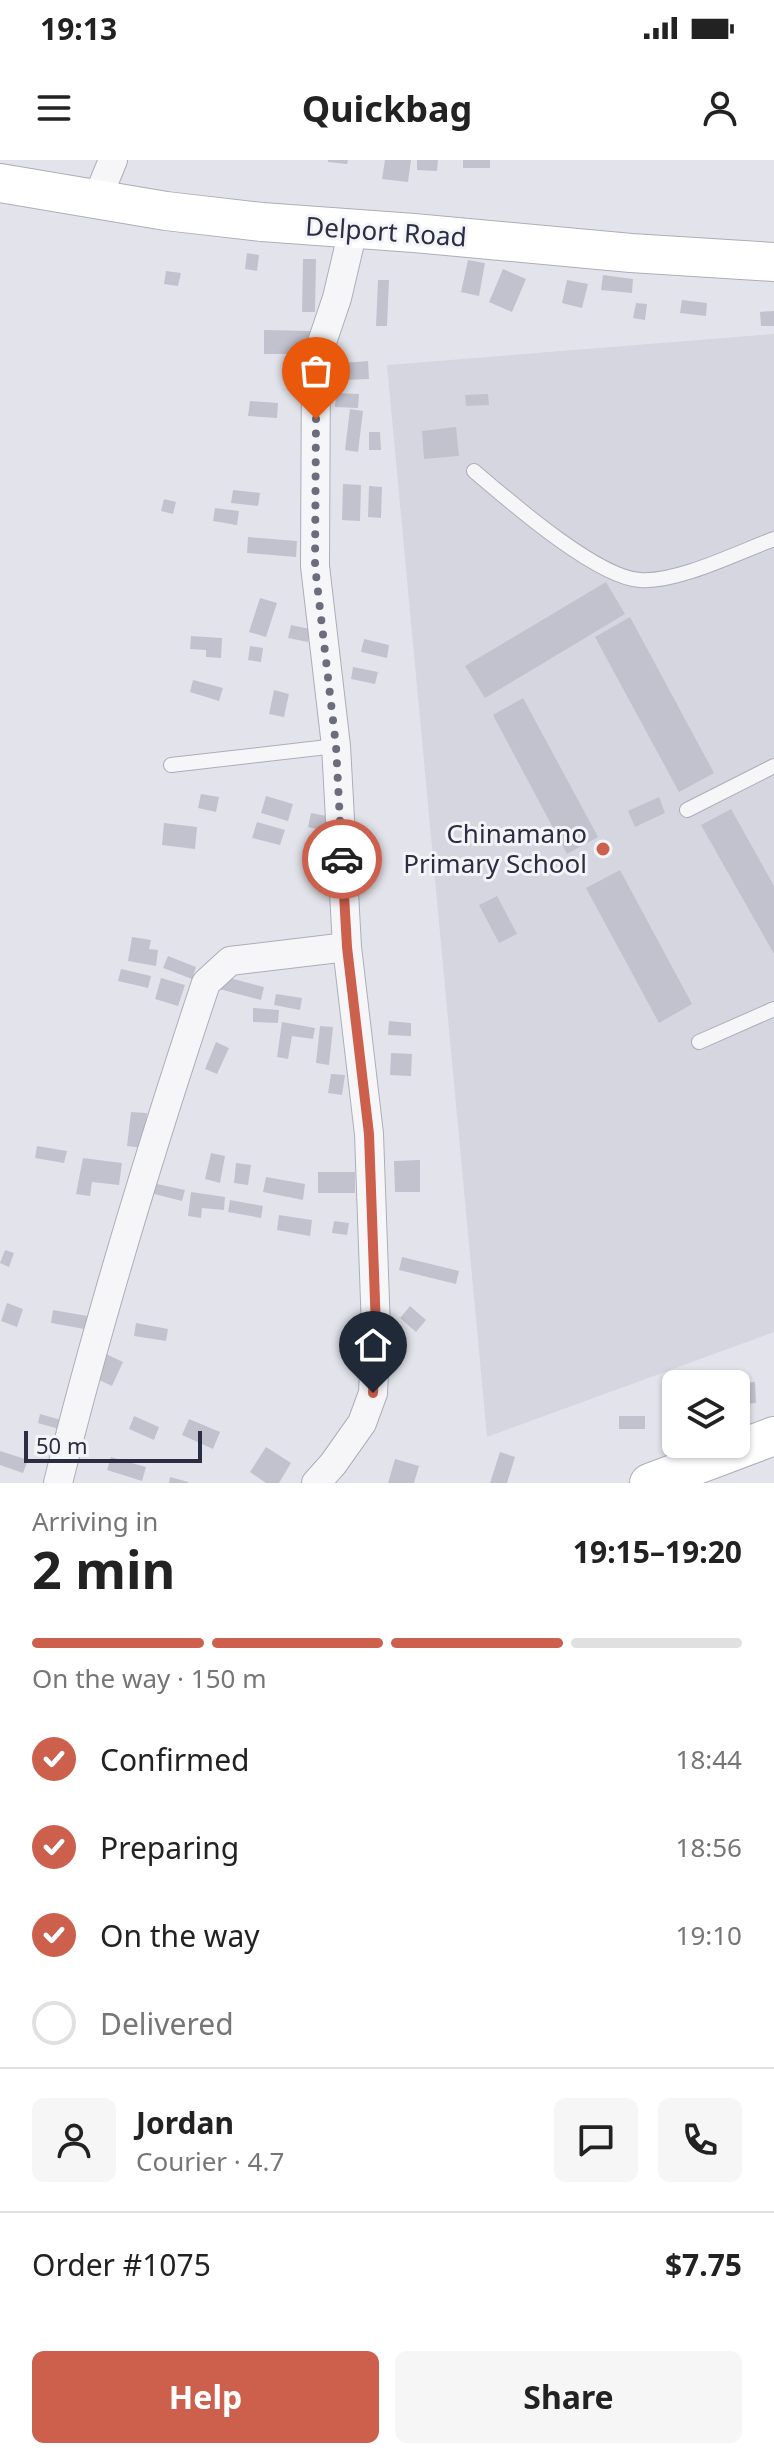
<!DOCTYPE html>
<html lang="en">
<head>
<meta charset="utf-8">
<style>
	:root { --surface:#fff; --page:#f6f6f6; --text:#222; --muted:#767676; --line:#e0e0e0; --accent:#cc604d }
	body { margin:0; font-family:"Noto Sans",sans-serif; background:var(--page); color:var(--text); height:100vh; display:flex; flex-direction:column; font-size:30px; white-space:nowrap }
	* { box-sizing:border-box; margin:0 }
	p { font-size:26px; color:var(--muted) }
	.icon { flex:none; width:44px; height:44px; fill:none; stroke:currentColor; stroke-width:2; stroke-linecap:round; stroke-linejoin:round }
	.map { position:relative; height:1323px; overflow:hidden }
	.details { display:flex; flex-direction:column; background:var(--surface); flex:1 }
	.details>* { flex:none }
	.controls { position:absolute; left:662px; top:1210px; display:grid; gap:16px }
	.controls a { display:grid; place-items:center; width:88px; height:88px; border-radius:12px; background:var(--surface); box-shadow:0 2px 6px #0004; font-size:40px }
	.scale { position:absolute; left:24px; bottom:20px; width:178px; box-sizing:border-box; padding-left:8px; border:4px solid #2b2d43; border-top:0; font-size:22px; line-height:28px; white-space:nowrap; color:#2b2d43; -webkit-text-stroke:6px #f3f4f8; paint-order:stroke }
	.pin { position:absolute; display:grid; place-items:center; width:68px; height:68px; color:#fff; margin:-82px -34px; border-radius:50% 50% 50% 0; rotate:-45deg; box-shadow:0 0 8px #0007 }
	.pin .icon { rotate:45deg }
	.courier { position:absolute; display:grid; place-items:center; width:80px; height:80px; margin:-40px; border:6px solid #cc604d; border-radius:50%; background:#fff; color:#222; box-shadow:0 2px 10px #0007 }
	.headline em { font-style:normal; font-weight:700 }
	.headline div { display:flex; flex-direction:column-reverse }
	.headline { display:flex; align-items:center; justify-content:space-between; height:136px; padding:0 32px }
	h1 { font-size:52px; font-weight:700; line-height:60px }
	.bar { display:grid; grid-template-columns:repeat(4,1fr); gap:12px 8px; align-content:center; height:96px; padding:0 32px }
	.bar i { height:10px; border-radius:6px; background:var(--line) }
	.bar .current { background:var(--accent) }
	.bar p { grid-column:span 4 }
	.line { display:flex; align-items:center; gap:20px; padding:0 32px; border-top:2px solid var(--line) }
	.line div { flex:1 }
	.round { display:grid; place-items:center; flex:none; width:84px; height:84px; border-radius:12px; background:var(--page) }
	ol { padding:0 32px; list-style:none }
	li { display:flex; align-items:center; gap:24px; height:88px }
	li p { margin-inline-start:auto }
	li .icon { padding:8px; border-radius:50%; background:var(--accent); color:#fff; stroke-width:4 }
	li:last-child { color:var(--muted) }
	li i { width:44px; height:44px; border:4px solid var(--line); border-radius:50% }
	.action { display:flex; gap:16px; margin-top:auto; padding:16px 32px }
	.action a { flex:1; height:92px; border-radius:12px; background:var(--accent); color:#fff; font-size:32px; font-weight:700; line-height:92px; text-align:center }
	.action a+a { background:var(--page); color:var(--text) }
	.status { display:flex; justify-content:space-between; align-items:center; height:56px; padding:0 40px; background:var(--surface); direction:ltr }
	.status svg { height:22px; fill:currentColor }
	header { display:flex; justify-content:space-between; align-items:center; height:104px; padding:0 32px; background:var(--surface); font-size:36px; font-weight:700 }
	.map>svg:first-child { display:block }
</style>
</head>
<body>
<div class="status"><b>19:13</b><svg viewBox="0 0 49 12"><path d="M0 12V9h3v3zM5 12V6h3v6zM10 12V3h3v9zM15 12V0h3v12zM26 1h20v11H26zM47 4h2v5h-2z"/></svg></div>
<header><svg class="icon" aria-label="menu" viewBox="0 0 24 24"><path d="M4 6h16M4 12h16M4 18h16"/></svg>Quickbag<svg class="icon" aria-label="person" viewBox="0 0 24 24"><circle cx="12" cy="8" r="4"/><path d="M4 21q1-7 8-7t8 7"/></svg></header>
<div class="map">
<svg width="774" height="1323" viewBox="0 0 774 1323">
	<rect width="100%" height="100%" fill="#e3e4eb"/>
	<path fill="#d5d6e0" d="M774,174V1172L487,1277L387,205Z"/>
	<path fill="#c1c2ce" d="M328,0H348L347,4L328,2Z
		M385,0H411L408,22L382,19Z
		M417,0H438L437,11L417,10Z
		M463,0H490V8H463Z
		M247,93L259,95L257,111L245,109Z
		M303,99H316L315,152H302Z
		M468,100L485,103L479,136L461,132Z
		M503,109L526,119L512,152L489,142Z
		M166,111L181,113L178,126L164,124Z
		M603,115L633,119L632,133L601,130Z
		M378,120H389L387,166H376Z
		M567,120L588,124L582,148L562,143Z
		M682,140L707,143L706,156L680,153Z
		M636,143L647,144L645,160L633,158Z
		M774,151V166H761L760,152Z
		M264,170L310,171V194H264Z
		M368,201L369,219L343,220L342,203Z
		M336,233L359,234L358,248L335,247Z
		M488,234L489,245L466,246L465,235Z
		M250,241L278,243L277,258L248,256Z
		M350,249L363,251L358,292L345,290Z
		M456,267L459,296L424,299L422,271Z
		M369,272H380L381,290H369Z
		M343,324L361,325L360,361L342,360Z
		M369,326L382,327L381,358L368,357Z
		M233,330L260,333L258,346L231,343Z
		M164,339L176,342L173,354L161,351Z
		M215,348L239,351L237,365L213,361Z
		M248,377L297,381L296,397L247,393Z
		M606,422L625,454L485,538L465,506Z
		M260,438L277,443L266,477L249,472Z
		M630,457L714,613L679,632L595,477Z
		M291,465L310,469L308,482L288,478Z
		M191,476L222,478L221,498L206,497V490L190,489Z
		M364,479L389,485L387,498L361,492Z
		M250,486L263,488L261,502L248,500Z
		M353,507L378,512L375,524L351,519Z
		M193,520L223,528L219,541L190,532Z
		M274,530L289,534L284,557L269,554Z
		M523,538L598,677L567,694L493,555Z
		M201,634L219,637L216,652L198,648Z
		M266,636L293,644L288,661L261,653Z
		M659,637L665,653L635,667L628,651Z
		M731,649L774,726V794L701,665Z
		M311,653L332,657L329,672L308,667Z
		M257,662L285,670L280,685L252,678Z
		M164,663L197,667L195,689L162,685Z
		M311,680L338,685L336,700L308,696Z
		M620,710L692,844L659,863L586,728Z
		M497,736L517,774L499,783L479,745Z
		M132,777L151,780L149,789L158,790L156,806L128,801Z
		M168,796L196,807L192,819L163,808Z
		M121,809L151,816L148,828L118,821Z
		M222,816L264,827L261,840L219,829Z
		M161,818L185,825L178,846L155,839Z
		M276,834L302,838L300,850L274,845Z
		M253,848L279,850L278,863L253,862Z
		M389,861L411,863V876L388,875Z
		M282,862L315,868L313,879L292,876L288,899L277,897Z
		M320,866L333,867L329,905L316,903Z
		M216,882L229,888L217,914L205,909Z
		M391,893L412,894L411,916L390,915Z
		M331,914L345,915L342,935L328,933Z
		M131,952L147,953L143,988L127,986Z
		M37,986L67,991L64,1003L35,998Z
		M211,993L225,996L220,1023L205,1019Z
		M83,998L122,1003L119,1025L92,1022L90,1036L76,1034Z
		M420,1000V1032H395L394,1001Z
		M236,1003L251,1005L248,1025L234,1023Z
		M318,1012H355V1033H318Z
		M266,1017L305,1024L303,1040L263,1032Z
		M143,1021L185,1030L182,1041L154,1034L151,1045L138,1042Z
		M191,1032L225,1037L224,1050L202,1048L201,1058L188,1056Z
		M230,1040L263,1046L261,1058L228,1052Z
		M279,1055L312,1060L310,1076L277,1070Z
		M334,1061L349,1063L347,1075L332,1073Z
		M5,1090L14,1093L9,1107L0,1103Z
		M402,1097L459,1111L456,1124L399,1110Z
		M7,1143L23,1149L17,1167L1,1161Z
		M410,1146L426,1160L416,1172L400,1158Z
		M53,1150L93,1157L90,1170L51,1163Z
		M136,1163L168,1169L166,1181L134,1176Z
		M104,1193L123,1202L112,1226L93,1217Z
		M755,1222L756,1243L736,1245V1224Z
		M40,1254L68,1262L66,1271L38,1263Z
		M134,1256L159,1267L154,1280L129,1269Z
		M619,1256H645V1269H619Z
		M189,1259L220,1272L213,1289L182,1275Z
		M266,1287L291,1303L279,1323H266L250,1312Z
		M0,1291L28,1300L23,1313L0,1305Z
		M500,1292L515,1297L507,1323H490Z
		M111,1297L146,1307L142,1321L107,1310Z
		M395,1299L419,1306L414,1323H388Z
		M170,1317L188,1322V1323H169Z"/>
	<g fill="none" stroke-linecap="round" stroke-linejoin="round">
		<g stroke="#acadb9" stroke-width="16">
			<path id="lane" d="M474,311C508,340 597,418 640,420C677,423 739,392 774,379
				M171,605L336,586
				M687,650L774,606
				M699,882L774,849"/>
		</g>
		<g stroke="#acadb9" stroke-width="30">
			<path id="street" d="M97,39L113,0
				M58,1323C100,1154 151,988 206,823L230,801L347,787
				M316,1323L333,1304L362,1263L373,1233L376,1169L369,974L347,787L336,586L315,406L316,200L337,138L353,70"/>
		</g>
		<g stroke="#acadb9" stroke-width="40">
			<path id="secondary" d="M0,23L166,51L262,62L414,73L631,93L774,102
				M649,1323L774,1276"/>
		</g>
		<use href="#lane" stroke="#f6f6f9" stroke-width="14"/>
		<use href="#street" stroke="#f6f6f9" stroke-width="28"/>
		<use href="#secondary" stroke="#fff" stroke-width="38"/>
	</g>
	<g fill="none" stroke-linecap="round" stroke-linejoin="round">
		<path stroke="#6b6d7e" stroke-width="8" stroke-dasharray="0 14.4" d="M316,259L315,406L336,586L342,699"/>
		<path stroke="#cc604d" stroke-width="10" d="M342,699L347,787L369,974L376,1169L373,1233"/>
	</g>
	<circle fill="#cc604d" stroke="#f3f4f8" stroke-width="3" cx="603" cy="689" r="8"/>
	<g text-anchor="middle" stroke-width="6" stroke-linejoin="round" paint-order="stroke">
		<g font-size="26" fill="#2b2d43" stroke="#f3f4f8">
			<text transform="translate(386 72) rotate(4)" y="9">Delport Road</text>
		</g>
		<g font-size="26" fill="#2b2d43" stroke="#f3f4f8" text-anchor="end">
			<text x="587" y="683">Chinamano<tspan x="587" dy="30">Primary School</tspan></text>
		</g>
	</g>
</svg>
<div class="controls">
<a><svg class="icon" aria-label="layers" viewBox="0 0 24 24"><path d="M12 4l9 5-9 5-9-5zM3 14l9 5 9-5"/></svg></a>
</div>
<div class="scale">50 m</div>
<div class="pin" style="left:316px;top:259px;background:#ea580c"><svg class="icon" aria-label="bag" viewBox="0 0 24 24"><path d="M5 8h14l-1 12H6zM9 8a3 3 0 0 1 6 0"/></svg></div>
<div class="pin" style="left:373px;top:1233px;background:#1f2937"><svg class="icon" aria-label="home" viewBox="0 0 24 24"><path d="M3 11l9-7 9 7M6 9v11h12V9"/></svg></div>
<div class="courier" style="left:342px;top:699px"><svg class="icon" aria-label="car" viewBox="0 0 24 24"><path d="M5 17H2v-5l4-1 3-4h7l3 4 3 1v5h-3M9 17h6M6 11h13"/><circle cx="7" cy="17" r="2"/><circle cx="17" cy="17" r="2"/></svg></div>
</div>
<section class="details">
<div class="headline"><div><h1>2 min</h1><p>Arriving in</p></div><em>19:15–19:20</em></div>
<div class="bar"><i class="current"></i><i class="current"></i><i class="current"></i><i></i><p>On the way · 150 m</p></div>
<ol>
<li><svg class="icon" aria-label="check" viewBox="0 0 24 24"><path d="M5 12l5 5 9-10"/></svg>Confirmed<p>18:44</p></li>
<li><svg class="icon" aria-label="check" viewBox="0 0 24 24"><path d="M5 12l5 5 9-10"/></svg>Preparing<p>18:56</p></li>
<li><svg class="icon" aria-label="check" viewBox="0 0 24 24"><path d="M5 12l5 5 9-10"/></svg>On the way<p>19:10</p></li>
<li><i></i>Delivered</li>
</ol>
<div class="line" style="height:144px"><a class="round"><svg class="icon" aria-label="person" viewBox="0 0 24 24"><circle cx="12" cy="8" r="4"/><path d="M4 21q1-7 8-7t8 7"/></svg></a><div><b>Jordan</b><p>Courier · 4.7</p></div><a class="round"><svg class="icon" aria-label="chat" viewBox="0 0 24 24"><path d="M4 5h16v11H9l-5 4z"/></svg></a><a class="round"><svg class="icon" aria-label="phone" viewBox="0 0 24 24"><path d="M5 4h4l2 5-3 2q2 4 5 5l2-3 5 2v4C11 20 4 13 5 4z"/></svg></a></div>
<div class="line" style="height:104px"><div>Order #1075</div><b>$7.75</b></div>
<div class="action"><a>Help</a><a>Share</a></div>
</section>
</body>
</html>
